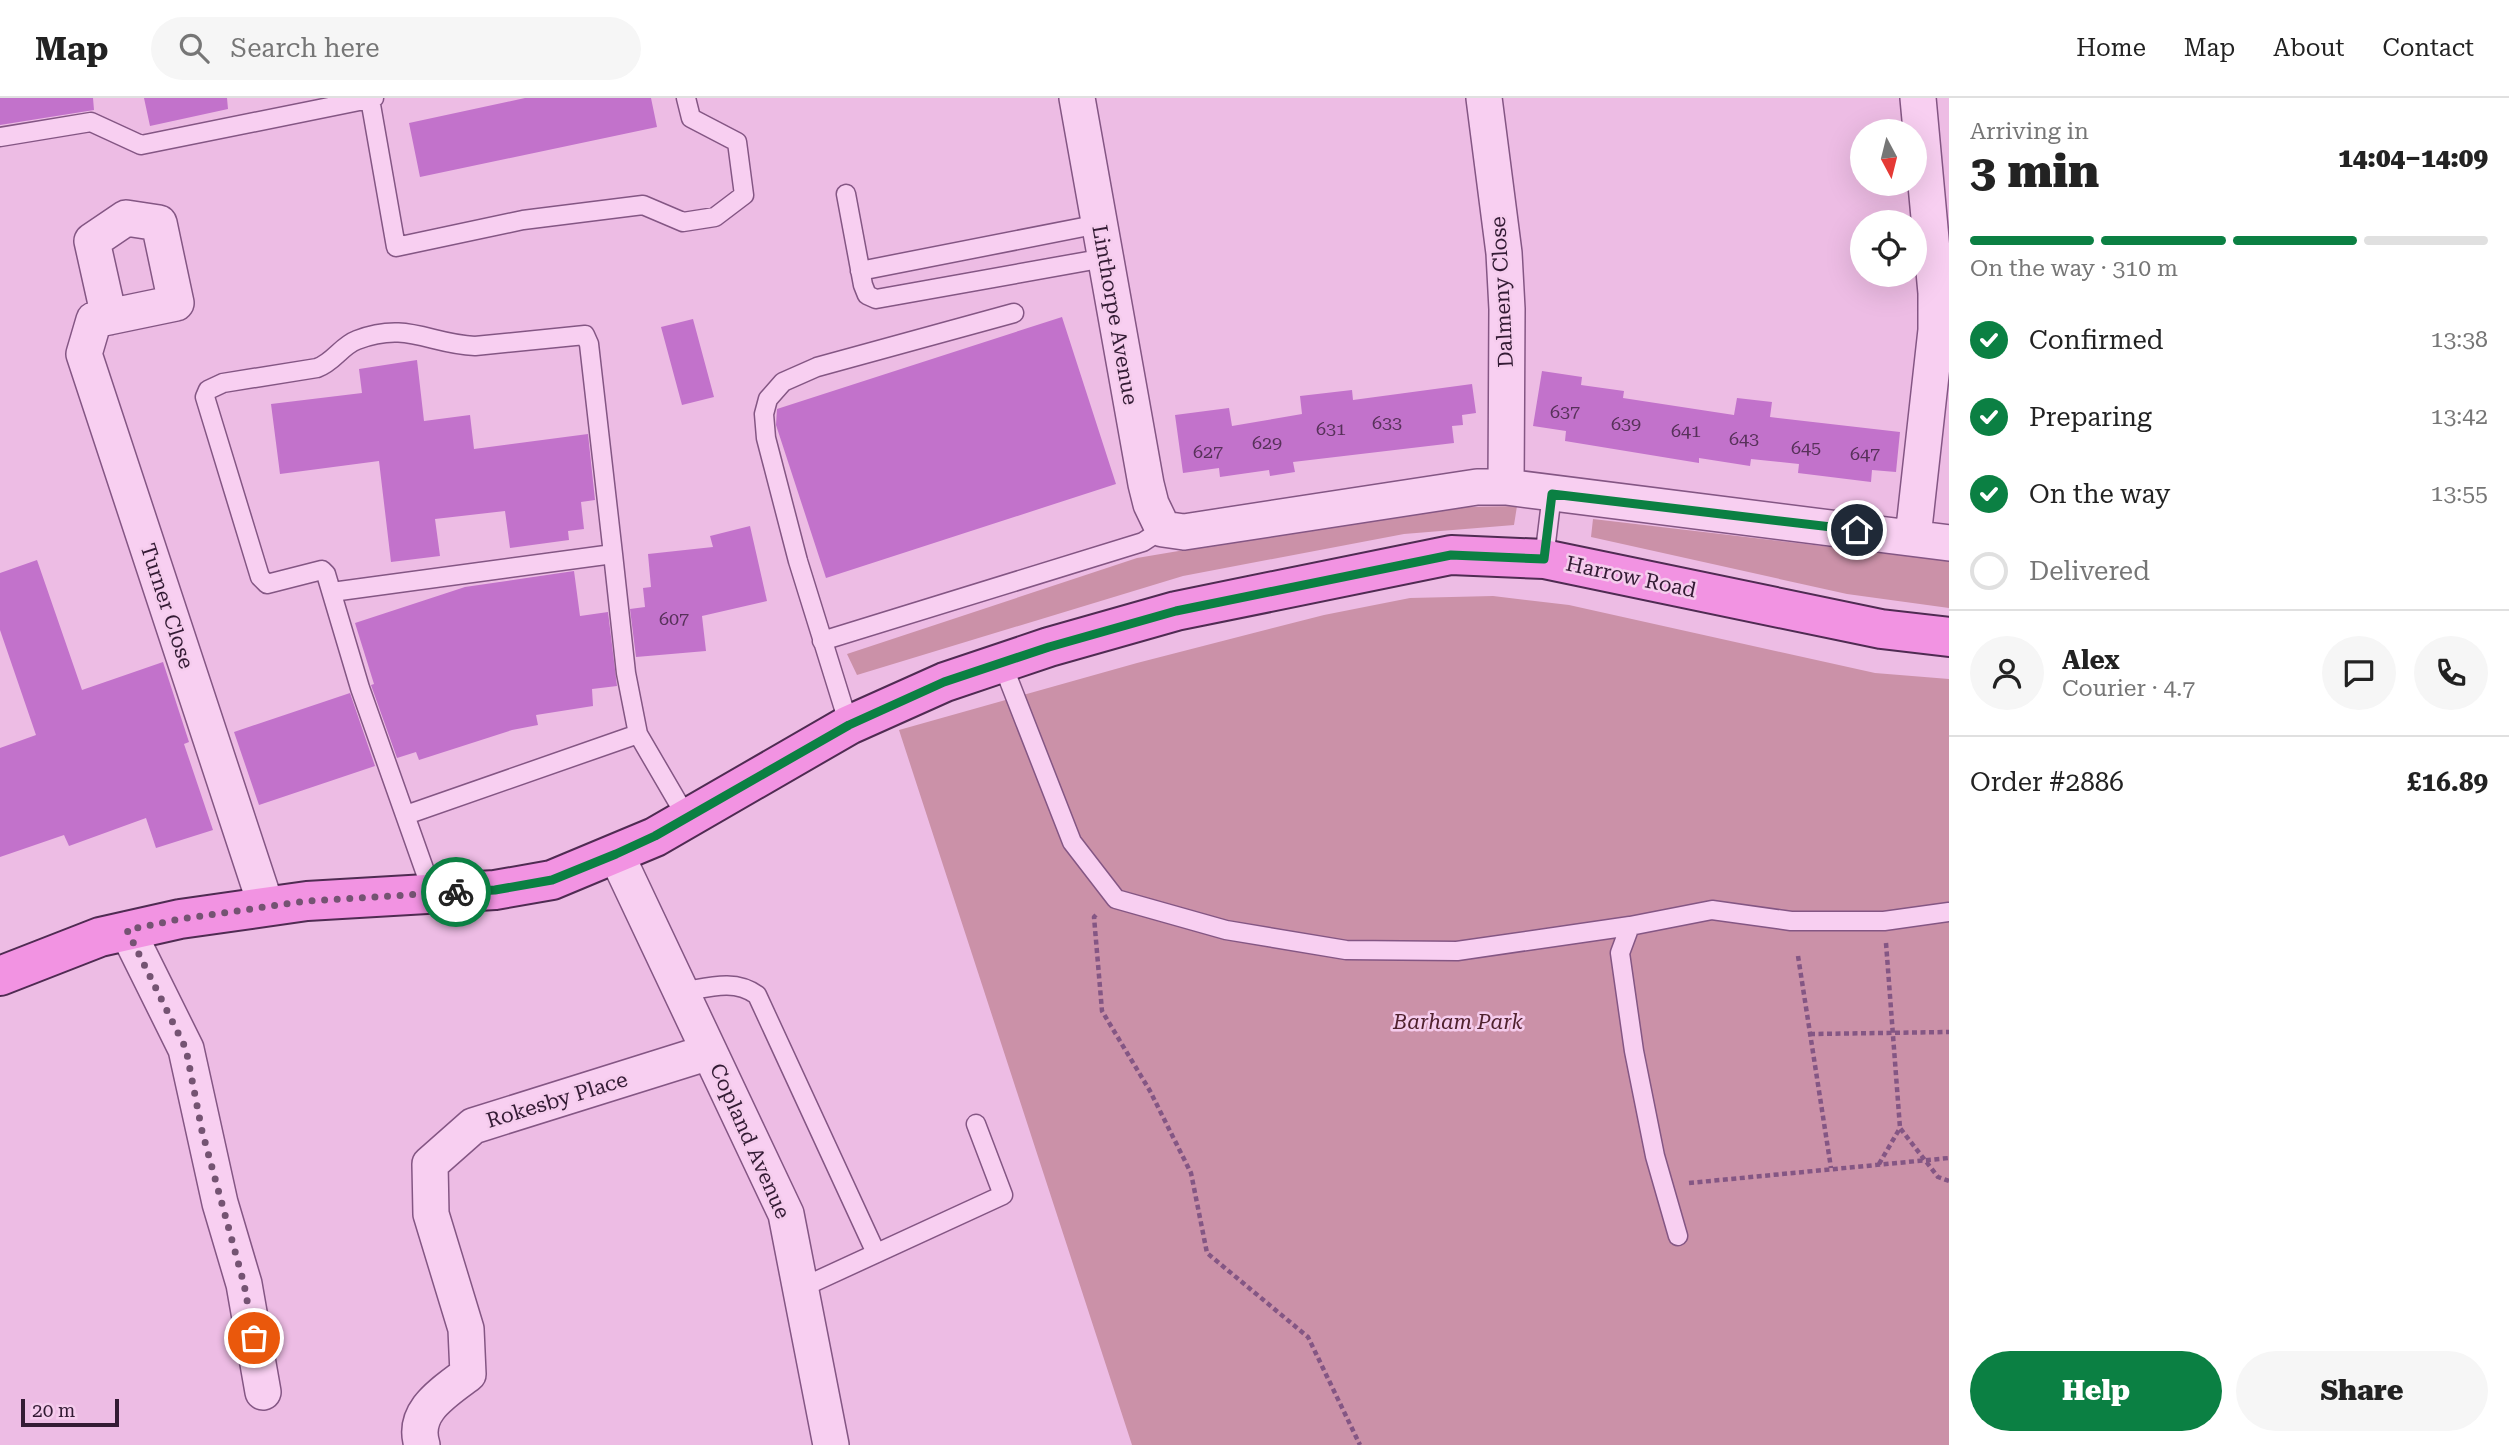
<!DOCTYPE html>
<html lang="en">
<head>
<meta charset="utf-8">
<style>
	:root { --surface:#fff; --page:#f6f6f6; --text:#222; --muted:#767676; --line:#e0e0e0; --accent:#0b8043 }
	body { margin:0; font-family:"Roboto Serif",serif; background:var(--page); color:var(--text); height:100vh; display:flex; flex-direction:column; font-size:26px; white-space:nowrap }
	* { box-sizing:border-box; margin:0 }
	p { font-size:23px; color:var(--muted) }
	.icon { flex:none; width:38px; height:38px; fill:none; stroke:currentColor; stroke-width:2; stroke-linecap:round; stroke-linejoin:round }
	.map { position:relative; flex:1; overflow:hidden }
	.sheet { display:flex; flex-direction:column; background:var(--surface); width:560px }
	.sheet>* { flex:none }
	.needle { width:46px; rotate:173deg }
	.tools { position:absolute; left:1850px; top:21px; display:grid; gap:14px }
	.tools a { display:grid; place-items:center; width:77px; height:77px; border-radius:50%; background:var(--surface); box-shadow:0 7px 28px #0002; font-size:35px }
	.scale { position:absolute; left:21px; bottom:18px; width:98px; box-sizing:border-box; padding-left:7px; border:4px solid #331b34; border-top:0; font-size:19px; line-height:24px; white-space:nowrap; color:#331b34; -webkit-text-stroke:5px #f5cced; paint-order:stroke }
	.pin { position:absolute; display:grid; place-items:center; width:60px; height:60px; color:#fff; margin:-30px; border:4px solid #fff; border-radius:50%; box-shadow:0 2px 7px #0007 }
	.courier { position:absolute; display:grid; place-items:center; width:70px; height:70px; margin:-35px; border:5px solid #0b8043; border-radius:50%; background:#fff; color:#222; box-shadow:0 2px 9px #0007 }
	.summary em { font-style:normal; font-weight:800 }
	.summary div { display:flex; flex-direction:column-reverse }
	.summary { display:flex; align-items:center; justify-content:space-between; height:119px; padding:0 21px }
	h1 { font-size:46px; font-weight:800; line-height:52px }
	.bar { display:grid; grid-template-columns:repeat(4,1fr); gap:10px 7px; align-content:center; height:84px; padding:0 21px }
	.bar i { height:9px; border-radius:5px; background:var(--line) }
	.bar .on { background:var(--accent) }
	.bar p { grid-column:span 4 }
	.line { display:flex; align-items:center; gap:18px; padding:0 21px; border-top:2px solid var(--line) }
	.line div { flex:1 }
	.round { display:grid; place-items:center; flex:none; width:74px; height:74px; border-radius:37px; background:var(--page) }
	ol { padding:0 21px; list-style:none }
	li { display:flex; align-items:center; gap:21px; height:77px }
	li p { margin-inline-start:auto }
	li .icon { padding:7px; border-radius:50%; background:var(--accent); color:#fff; stroke-width:4 }
	li:last-child { color:var(--muted) }
	li i { width:38px; height:38px; border:4px solid var(--line); border-radius:50% }
	.primary-button { display:flex; gap:14px; margin-top:auto; padding:14px 21px }
	.primary-button a { flex:1; height:80px; border-radius:42px; background:var(--accent); color:#fff; font-size:28px; font-weight:800; line-height:80px; text-align:center }
	.primary-button a+a { background:var(--page); color:var(--text) }
	header { display:flex; align-items:center; gap:42px; box-sizing:border-box; height:98px; padding:0 35px; background:var(--surface); border-bottom:2px solid var(--line) }
	header strong { font-size:33px }
	nav { display:flex; gap:38px; margin-inline-start:auto; font-size:24px }
	.search { width:490px; height:63px; background:var(--page); display:flex; align-items:center; gap:18px; box-sizing:border-box; padding:0 24px; border-radius:38px; color:var(--muted); font-size:26px }
	main { display:flex; flex:1; min-height:0 }
	.map>svg:first-child { display:block }
</style>
</head>
<body>
<header>
<strong>Map</strong>
<div class="search"><svg class="icon" aria-label="search" viewBox="0 0 24 24"><circle cx="10" cy="10" r="6"/><path d="M15 15l6 6"/></svg>Search here</div>
<nav><a>Home</a><a>Map</a><a>About</a><a>Contact</a></nav>
</header>
<main>
<div class="map">
<svg width="1949" height="1347" viewBox="0 0 1949 1347">
	<rect width="100%" height="100%" fill="#edbce4"/>
	<path fill="#cb91a8" d="M1517,408L1514,427L1404,436L1183,478L857,577L847,556L1137,460L1332,427L1464,409Z
		M1593,421L1949,463V510L1847,496L1591,439Z
		M1493,498L1569,507L1875,575L1949,581V1347H1132L899,632L1137,565L1324,517L1410,500Z"/>
	<path fill="#c272cb" d="M0,0H93L94,12L0,27Z
		M144,0H227L228,11L150,28Z
		M525,0H651L657,29L420,79L409,25Z
		M1062,219L1116,386L826,480L776,327L777,311Z
		M693,221L714,299L682,307L661,229Z
		M417,262L424,323L470,317L474,351L588,336L595,402L581,404L584,431L568,433L569,442L510,450L505,413L435,421L440,458L391,464L379,363L280,376L271,306L362,295L359,271Z
		M1542,273L1582,279L1581,287L1624,293L1623,300L1734,317L1737,300L1772,304L1770,319L1900,334L1896,374L1872,372L1871,384L1798,375L1799,366L1751,361L1750,368L1699,360V365L1565,343L1566,333L1533,328Z
		M1472,286L1476,315L1462,317L1463,327L1452,328L1454,345L1293,364L1295,374L1270,378L1269,372L1220,379L1219,370L1183,375L1175,317L1229,310L1232,328L1302,316L1300,298L1352,292L1353,302Z
		M750,428L767,503L702,518L706,553L636,559L630,511L645,509L643,490L651,489L648,456L713,449L710,438Z
		M37,462L82,592L163,564L189,644L184,646L213,732L156,750L146,720L69,748L64,737L0,759V650L36,637L0,532V475Z
		M574,473L580,518L608,514L617,588L592,591L593,608L536,617L538,627L512,632L419,662L416,654L397,660L371,587L374,586L355,525L465,489Z
		M350,595L375,668L259,707L234,634Z"/>
	<g fill="none" stroke-linecap="round" stroke-linejoin="round">
		<g stroke="#845684" stroke-width="21">
			<path id="service" d="M370,1L396,149L523,122L643,107L683,124L715,119L744,97L737,44L691,20L686,0
				M0,39L91,24L141,47L374,0
				M846,96L863,187L867,197L876,201L1105,160
				M860,173L1099,126
				M1544,461L1552,396
				M332,494L613,456L626,575L638,636L687,720
				M822,543L1143,444L1163,431
				M1002,565L1072,744L1116,801L1226,832L1346,852L1457,853L1630,828L1712,812L1791,823H1884L1949,814
				M849,627L798,463L766,340L764,316L768,301L783,284L817,269L1014,215
				M406,717L638,636
				M433,796L360,590L326,476L322,472L267,486L260,479L205,299L208,292L223,285L317,270C334,264 341,248 357,242C407,223 429,246 475,248L585,237L589,246L613,456
				M1630,828L1620,855L1634,953L1655,1058L1678,1138
				M681,894C707,890 734,880 757,897L876,1155
				M801,1190L1003,1097L976,1026"/>
		</g>
		<g stroke="#845684" stroke-width="38">
			<path id="minor" d="M1077,0L1146,386L1151,406L1163,431L1184,434L1477,389H1506L1949,445
				M1484,0L1504,155L1507,211L1506,389
				M109,219L92,143L126,120L159,125L176,205L94,222L84,256L266,808
				M1913,439L1936,232V195L1918,0
				M616,756L786,1116L831,1347
				M127,832L186,951L220,1105L244,1186L263,1294
				M422,1347C411,1313 445,1294 468,1276L466,1231L431,1116L430,1066L473,1028L709,954"/>
		</g>
		<g stroke="#4f2b52" stroke-width="42">
			<path id="primary" d="M0,878L100,839L180,821L307,803L495,792L552,782L655,739L849,627L945,584L1049,549L1176,513L1451,457L1544,461L1881,531L1949,539"/>
		</g>
		<path stroke="#845684" stroke-width="4.5" stroke-dasharray="5 3.5" stroke-linecap="butt" d="M1096,817L1094,819L1102,913L1150,993L1191,1075L1207,1155L1308,1239L1360,1347
			M1886,845L1900,1030
			M1798,858L1831,1070
			M1810,936L1949,934
			M1879,1066L1900,1030L1938,1079L1949,1083
			M1689,1085L1949,1060"/>
		<use href="#service" stroke="#f8cff1" stroke-width="18"/>
		<use href="#minor" stroke="#f8cff1" stroke-width="35"/>
		<use href="#primary" stroke="#f293e2" stroke-width="38"/>
	</g>
	<g fill="none" stroke-linecap="round" stroke-linejoin="round">
		<path stroke="#745372" stroke-width="7" stroke-dasharray="0 12.6" d="M254,1240L244,1186L202,1033L186,951L127,832L180,821L307,803L456,794"/>
		<path stroke="#0b8043" stroke-width="9" d="M456,794L495,792L552,782L616,756L655,738L849,627L944,584L1049,549L1176,513L1451,457L1544,461L1552,396L1857,432"/>
	</g>
	<g text-anchor="middle" stroke-width="5" stroke-linejoin="round" paint-order="stroke">
		<g font-size="18" fill="#57315a">
			<text x="1565" y="320">637</text>
			<text x="1387" y="331">633</text>
			<text x="1626" y="332">639</text>
			<text x="1331" y="337">631</text>
			<text x="1686" y="339">641</text>
			<text x="1744" y="347">643</text>
			<text x="1267" y="351">629</text>
			<text x="1806" y="356">645</text>
			<text x="1208" y="360">627</text>
			<text x="1865" y="362">647</text>
			<text x="674" y="527">607</text>
		</g>
		<g font-size="21" fill="#331b34" stroke="#f5cced">
			<text transform="translate(1502 194) rotate(-93)" y="7">Dalmeny Close</text>
			<text transform="translate(1115 217) rotate(80)" y="7">Linthorpe Avenue</text>
			<text transform="translate(1631 479) rotate(12)" y="7">Harrow Road</text>
			<text transform="translate(167 508) rotate(72)" y="7">Turner Close</text>
			<text transform="translate(557 1002) rotate(-17)" y="7">Rokesby Place</text>
			<text transform="translate(750 1043) rotate(66)" y="7">Copland Avenue</text>
		</g>
		<g font-size="21" font-style="italic" fill="#50222e" stroke="#f5cced">
			<text x="1458" y="931">Barham Park</text>
		</g>
	</g>
</svg>
<div class="tools">
<a><svg class="needle" viewBox="-14 -14 28 28"><path d="M0-13l5 13h-10z" fill="#e53935"/><path d="M0 13l5-13h-10z" fill="#767676"/></svg></a>
<a><svg class="icon" aria-label="locate" viewBox="0 0 24 24"><circle cx="12" cy="12" r="6"/><path d="M12 2v4M12 18v4M2 12h4M18 12h4"/></svg></a>
</div>
<div class="scale">20 m</div>
<div class="pin" style="left:254px;top:1240px;background:#ea580c"><svg class="icon" aria-label="bag" viewBox="0 0 24 24"><path d="M5 8h14l-1 12H6zM9 8a3 3 0 0 1 6 0"/></svg></div>
<div class="pin" style="left:1857px;top:432px;background:#1f2937"><svg class="icon" aria-label="home" viewBox="0 0 24 24"><path d="M3 11l9-7 9 7M6 9v11h12V9"/></svg></div>
<div class="courier" style="left:456px;top:794px"><svg class="icon" aria-label="bike" viewBox="0 0 24 24"><circle cx="6" cy="16" r="4"/><circle cx="18" cy="16" r="4"/><path d="M6 16l4-8h5l3 8M10 8l3 8H6M13 5h3"/></svg></div>
</div>
<section class="sheet">
<div class="summary"><div><h1>3 min</h1><p>Arriving in</p></div><em>14:04–14:09</em></div>
<div class="bar"><i class="on"></i><i class="on"></i><i class="on"></i><i></i><p>On the way · 310 m</p></div>
<ol>
<li><svg class="icon" aria-label="check" viewBox="0 0 24 24"><path d="M5 12l5 5 9-10"/></svg>Confirmed<p>13:38</p></li>
<li><svg class="icon" aria-label="check" viewBox="0 0 24 24"><path d="M5 12l5 5 9-10"/></svg>Preparing<p>13:42</p></li>
<li><svg class="icon" aria-label="check" viewBox="0 0 24 24"><path d="M5 12l5 5 9-10"/></svg>On the way<p>13:55</p></li>
<li><i></i>Delivered</li>
</ol>
<div class="line" style="height:126px"><a class="round"><svg class="icon" aria-label="person" viewBox="0 0 24 24"><circle cx="12" cy="8" r="4"/><path d="M4 21q1-7 8-7t8 7"/></svg></a><div><b>Alex</b><p>Courier · 4.7</p></div><a class="round"><svg class="icon" aria-label="chat" viewBox="0 0 24 24"><path d="M4 5h16v11H9l-5 4z"/></svg></a><a class="round"><svg class="icon" aria-label="phone" viewBox="0 0 24 24"><path d="M5 4h4l2 5-3 2q2 4 5 5l2-3 5 2v4C11 20 4 13 5 4z"/></svg></a></div>
<div class="line" style="height:91px"><div>Order #2886</div><b>£16.89</b></div>
<div class="primary-button"><a>Help</a><a>Share</a></div>
</section>
</main>
</body>
</html>
